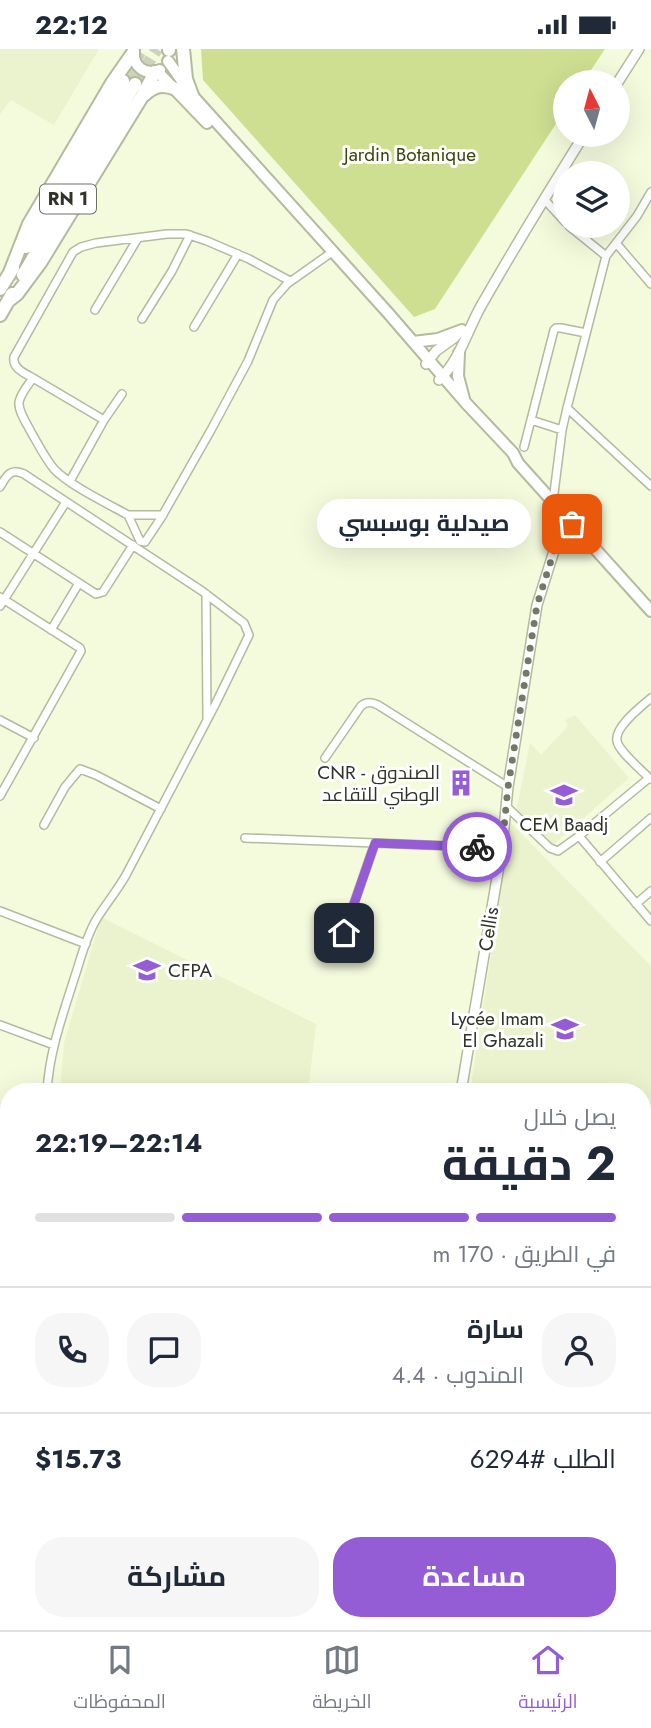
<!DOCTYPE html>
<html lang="ar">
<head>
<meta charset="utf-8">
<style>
	:root { --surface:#fff; --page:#f6f6f7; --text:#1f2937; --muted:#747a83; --line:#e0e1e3; --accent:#945dd5 }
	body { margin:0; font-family:Jost,Cairo,sans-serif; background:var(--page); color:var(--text); direction:rtl; height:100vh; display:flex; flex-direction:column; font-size:26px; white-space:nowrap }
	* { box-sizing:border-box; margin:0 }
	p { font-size:23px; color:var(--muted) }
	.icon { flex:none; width:38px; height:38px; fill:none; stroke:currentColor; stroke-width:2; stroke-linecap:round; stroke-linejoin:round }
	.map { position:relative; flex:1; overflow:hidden; direction:ltr }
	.details { position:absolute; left:0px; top:1034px; width:651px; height:548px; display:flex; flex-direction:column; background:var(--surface); border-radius:28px 28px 0 0; box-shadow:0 7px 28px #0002; direction:rtl }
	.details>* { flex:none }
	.needle { width:46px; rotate:354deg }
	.buttons { position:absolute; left:553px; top:21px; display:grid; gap:14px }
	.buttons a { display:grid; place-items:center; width:77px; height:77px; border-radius:50%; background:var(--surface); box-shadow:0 7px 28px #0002; font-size:35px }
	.pin { position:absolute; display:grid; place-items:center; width:60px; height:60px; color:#fff; margin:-30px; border-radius:14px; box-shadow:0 4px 10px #0006 }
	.courier { position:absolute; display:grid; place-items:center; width:70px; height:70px; margin:-35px; border:5px solid #945dd5; border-radius:50%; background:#fff; color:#222; box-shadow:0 2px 9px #0007 }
	.bubble { position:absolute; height:49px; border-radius:24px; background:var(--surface); box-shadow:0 7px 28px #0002; font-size:23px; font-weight:700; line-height:49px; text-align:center; direction:rtl }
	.overview em { font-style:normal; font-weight:700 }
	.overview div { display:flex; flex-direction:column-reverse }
	.overview { display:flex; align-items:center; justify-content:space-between; height:119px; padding:0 35px }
	h1 { font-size:46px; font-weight:700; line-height:52px }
	.bar { display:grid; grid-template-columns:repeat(4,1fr); gap:10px 7px; align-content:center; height:84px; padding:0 35px }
	.bar i { height:9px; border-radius:5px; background:var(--line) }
	.bar .on { background:var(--accent) }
	.bar p { grid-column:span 4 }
	.line { display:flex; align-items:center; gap:18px; padding:0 35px; border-top:2px solid var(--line) }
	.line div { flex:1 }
	.round { display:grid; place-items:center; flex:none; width:74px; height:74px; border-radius:28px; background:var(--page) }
	.cta { display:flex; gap:14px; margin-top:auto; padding:14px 35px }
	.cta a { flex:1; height:80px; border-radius:28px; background:var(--accent); color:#fff; font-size:28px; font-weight:700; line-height:80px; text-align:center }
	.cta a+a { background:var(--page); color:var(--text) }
	.status { display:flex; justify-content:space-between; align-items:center; height:49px; padding:0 35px; background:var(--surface); direction:ltr }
	.status svg { height:19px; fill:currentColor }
	.dock { display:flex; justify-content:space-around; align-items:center; height:98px; border-top:2px solid var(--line); background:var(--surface); font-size:19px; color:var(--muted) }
	.dock a { display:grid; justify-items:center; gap:4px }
	.dock .on { color:var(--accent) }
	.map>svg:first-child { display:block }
</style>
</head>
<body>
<div class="status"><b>22:12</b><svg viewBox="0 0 49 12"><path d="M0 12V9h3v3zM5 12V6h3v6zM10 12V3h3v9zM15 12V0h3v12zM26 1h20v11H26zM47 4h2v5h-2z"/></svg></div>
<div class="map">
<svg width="651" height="1581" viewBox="0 0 651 1581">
	<rect width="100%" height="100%" fill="#f4fbdd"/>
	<path fill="#eaf3cd" d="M0,0H99L54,76L11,51L0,65Z
		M575,666L629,729L552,797L516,763L530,694L541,706L568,677L565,671Z
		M511,774L651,917V1138L642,1148V1043H470Z
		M101,868L316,975L308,1043H60L64,994Z"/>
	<path fill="#cedf92" d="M201,0H605L583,33H565V61L435,260L414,268L203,31Z"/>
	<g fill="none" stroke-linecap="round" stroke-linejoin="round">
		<path stroke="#cdd3b8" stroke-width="12" stroke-dasharray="12 6" stroke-linecap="butt" d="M125,29L142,0
			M135,35L157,0"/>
		<g stroke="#b3ba9e" stroke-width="10">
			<path id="minor" d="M544,150L565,173
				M569,177L606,207
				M616,194L651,235
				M95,261L138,189
				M142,270L172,222L190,186
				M194,278L238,205
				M33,329L104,371L70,432
				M567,359L651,437
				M104,371L122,345
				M531,371L562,381
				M524,398L554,281L556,279H561L586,284
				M0,438C6,428 10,418 24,425L202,542L244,574L249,586L215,656L126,826C117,842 105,856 96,871C86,888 81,909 75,927C63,965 49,1003 47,1043
				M553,452L562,381L567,359L606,207L637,167L651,143
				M128,466C108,455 69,436 54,420C45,409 38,395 31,383C27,375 18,362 19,353C21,344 28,336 33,329C24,324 12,319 14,308L73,203L81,198L96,194L167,185H186L207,192L249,210L290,232
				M163,466H128L140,492L145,493L161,469L211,381L248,312L273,251L287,235L328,206
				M0,483L96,545L103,543L133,496
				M206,545L207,670
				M0,548L80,599L81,602L0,747
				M0,557L66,453
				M51,581L79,534
				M0,671L34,689
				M325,709L361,657C367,652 372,653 378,656L508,738
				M650,730C642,721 619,703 617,692C614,678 642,657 651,649
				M506,757L550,799L558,802L579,787L649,729
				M44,776L65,738L80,720L96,726L161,760
				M579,787L651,872
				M245,789L502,799
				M600,813L651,769
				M636,855L651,842
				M0,862L86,895
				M336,906L375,794
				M0,976L54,996
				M0,1190H9
				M0,1229L9,1228
				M0,1276L9,1274
				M642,1281L651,1290
				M642,1300L651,1292
				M0,1301L4,1318
				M642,1389L651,1381
				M642,1451L651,1461
				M642,1465L651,1474
				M0,1484L9,1477
				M0,1530L9,1522
				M642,1552L651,1561
				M0,1560L9,1571
				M11,1573L17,1581
				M124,1573L131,1581
				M191,1573L203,1581
				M274,1573L287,1581
				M505,1573L512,1581
				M583,1573L590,1581
				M146,1581L155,1573
				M261,1581L266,1573
				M347,1581L348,1573
				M463,1581L465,1573"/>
		</g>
		<g stroke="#b3ba9e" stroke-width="12">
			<path id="tertiary" d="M618,33L639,0
				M426,315L436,302L454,289L460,282
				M439,331C460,311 467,282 481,257C514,199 549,142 584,86
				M461,1043L502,799L508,738L537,556L554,502L572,475
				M0,1126L9,1127
				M642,1173L651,1172
				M642,1186L651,1188
				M0,1350L9,1346"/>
		</g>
		<g stroke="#b3ba9e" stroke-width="14">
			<path id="secondary" d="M134,0C132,17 144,27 160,21
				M168,12L192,46L389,265L465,353L513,404L518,414L651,562
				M157,22L207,74
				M413,293L438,290L462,281
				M459,304L458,327L464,350
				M642,1197L647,1207L649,1214
				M642,1226L651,1211
				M642,1236L651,1228
				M300,1581L304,1573"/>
		</g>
		<g stroke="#b3ba9e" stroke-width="16">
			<path id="trunk" d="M183,0L186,30L192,46
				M169,1V0
				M144,46C155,36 163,35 176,40
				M26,198L55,152L123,32
				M9,226L29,175L112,34L133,4
				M23,226L135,35
				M0,240L13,219
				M8,252L17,245L40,214L141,49L155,23
				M0,266L12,245"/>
		</g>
		<use href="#minor" stroke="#fff" stroke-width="7"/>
		<use href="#tertiary" stroke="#fff" stroke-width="9"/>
		<use href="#secondary" stroke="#fff" stroke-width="10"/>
		<use href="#trunk" stroke="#fff" stroke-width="12"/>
	</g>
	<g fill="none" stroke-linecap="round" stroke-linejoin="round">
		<path stroke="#747866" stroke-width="7" stroke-dasharray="0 12.6" d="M477,798L502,799L508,738L537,556L554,502L572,475"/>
		<path stroke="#945dd5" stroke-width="9" d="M344,884L375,794L477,798"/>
	</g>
	<defs>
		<g id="building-bare" transform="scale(2.1)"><path d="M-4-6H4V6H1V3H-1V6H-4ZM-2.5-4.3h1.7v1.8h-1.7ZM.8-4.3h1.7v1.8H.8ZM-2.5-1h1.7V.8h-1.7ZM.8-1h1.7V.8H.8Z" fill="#945dd5" stroke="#fff" stroke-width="2.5" paint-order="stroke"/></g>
		<g id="school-bare" transform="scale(2.1)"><path d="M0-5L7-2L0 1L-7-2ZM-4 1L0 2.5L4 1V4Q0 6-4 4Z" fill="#945dd5" stroke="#fff" stroke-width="2.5" paint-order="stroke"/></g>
		<g id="university-bare" transform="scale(2.1)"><path d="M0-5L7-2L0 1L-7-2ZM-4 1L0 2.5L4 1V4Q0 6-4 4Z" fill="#945dd5" stroke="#fff" stroke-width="2.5" paint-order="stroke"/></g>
	</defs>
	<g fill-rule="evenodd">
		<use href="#building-bare" x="461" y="734"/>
		<use href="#school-bare" x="564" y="746"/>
		<use href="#university-bare" x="147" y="921"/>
		<use href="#school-bare" x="565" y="980"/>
	</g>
	<g text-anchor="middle" stroke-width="6" stroke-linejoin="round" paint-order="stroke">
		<rect fill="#fff" stroke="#6d7067" stroke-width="2" x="40" y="135.5" width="56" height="29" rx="5"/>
		<g font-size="18" font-weight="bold" fill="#2f3226">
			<text x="68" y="156">RN 1</text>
		</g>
		<g font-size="19" fill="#3b4509" stroke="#fff">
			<text x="410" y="112">Jardin Botanique</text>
		</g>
		<g font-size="19" fill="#2f3226" stroke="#fff" text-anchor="end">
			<text x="440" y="730">CNR - الصندوق<tspan x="440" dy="22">الوطني للتقاعد</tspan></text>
			<text x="564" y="782" text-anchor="middle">CEM Baadj</text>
			<text x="168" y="928" text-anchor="start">CFPA</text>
			<text x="544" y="976">Lycée Imam<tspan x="544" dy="22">El Ghazali</tspan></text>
		</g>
		<g font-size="19" fill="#2f3226" stroke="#fff">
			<text transform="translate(488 880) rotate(-81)" y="7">Cellis</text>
		</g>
	</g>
</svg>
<div class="buttons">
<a><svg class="needle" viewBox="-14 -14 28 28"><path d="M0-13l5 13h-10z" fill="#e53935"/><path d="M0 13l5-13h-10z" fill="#747a83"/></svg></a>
<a><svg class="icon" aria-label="layers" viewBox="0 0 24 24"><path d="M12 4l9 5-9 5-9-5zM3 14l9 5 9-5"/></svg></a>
</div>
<div class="pin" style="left:572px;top:475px;background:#ea580c"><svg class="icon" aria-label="bag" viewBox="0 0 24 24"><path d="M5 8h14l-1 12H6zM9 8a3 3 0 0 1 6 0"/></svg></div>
<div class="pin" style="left:344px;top:884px;background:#1f2937"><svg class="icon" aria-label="home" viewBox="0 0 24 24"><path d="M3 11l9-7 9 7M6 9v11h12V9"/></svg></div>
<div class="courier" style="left:477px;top:798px"><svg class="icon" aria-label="bike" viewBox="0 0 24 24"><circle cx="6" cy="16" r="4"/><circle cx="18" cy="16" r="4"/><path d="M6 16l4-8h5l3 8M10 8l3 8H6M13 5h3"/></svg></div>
<div class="bubble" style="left:317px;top:450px;width:214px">صيدلية بوسبسي</div>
<section class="details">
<div class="overview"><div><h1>2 دقيقة</h1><p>يصل خلال</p></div><em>22:14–22:19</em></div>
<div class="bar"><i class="on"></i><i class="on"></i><i class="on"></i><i></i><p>في الطريق · 170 m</p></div>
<div class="line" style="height:126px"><a class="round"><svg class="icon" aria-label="person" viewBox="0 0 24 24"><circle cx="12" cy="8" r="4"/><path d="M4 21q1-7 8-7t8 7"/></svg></a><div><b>سارة</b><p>المندوب · 4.4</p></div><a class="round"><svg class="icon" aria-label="chat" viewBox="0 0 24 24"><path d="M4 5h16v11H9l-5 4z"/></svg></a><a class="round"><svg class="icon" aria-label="phone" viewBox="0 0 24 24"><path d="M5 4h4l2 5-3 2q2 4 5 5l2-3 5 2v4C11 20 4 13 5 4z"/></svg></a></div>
<div class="line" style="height:91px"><div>الطلب #6294</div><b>$15.73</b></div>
<div class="cta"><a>مساعدة</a><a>مشاركة</a></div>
</section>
</div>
<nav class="dock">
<a class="on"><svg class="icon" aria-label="home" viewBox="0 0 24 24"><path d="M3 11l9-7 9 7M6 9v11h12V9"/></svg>الرئيسية</a>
<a><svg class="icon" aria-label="map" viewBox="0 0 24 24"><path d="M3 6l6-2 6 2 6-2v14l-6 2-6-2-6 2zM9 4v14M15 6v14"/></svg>الخريطة</a>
<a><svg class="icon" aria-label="saved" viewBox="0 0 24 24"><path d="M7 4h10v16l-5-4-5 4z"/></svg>المحفوظات</a>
</nav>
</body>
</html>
